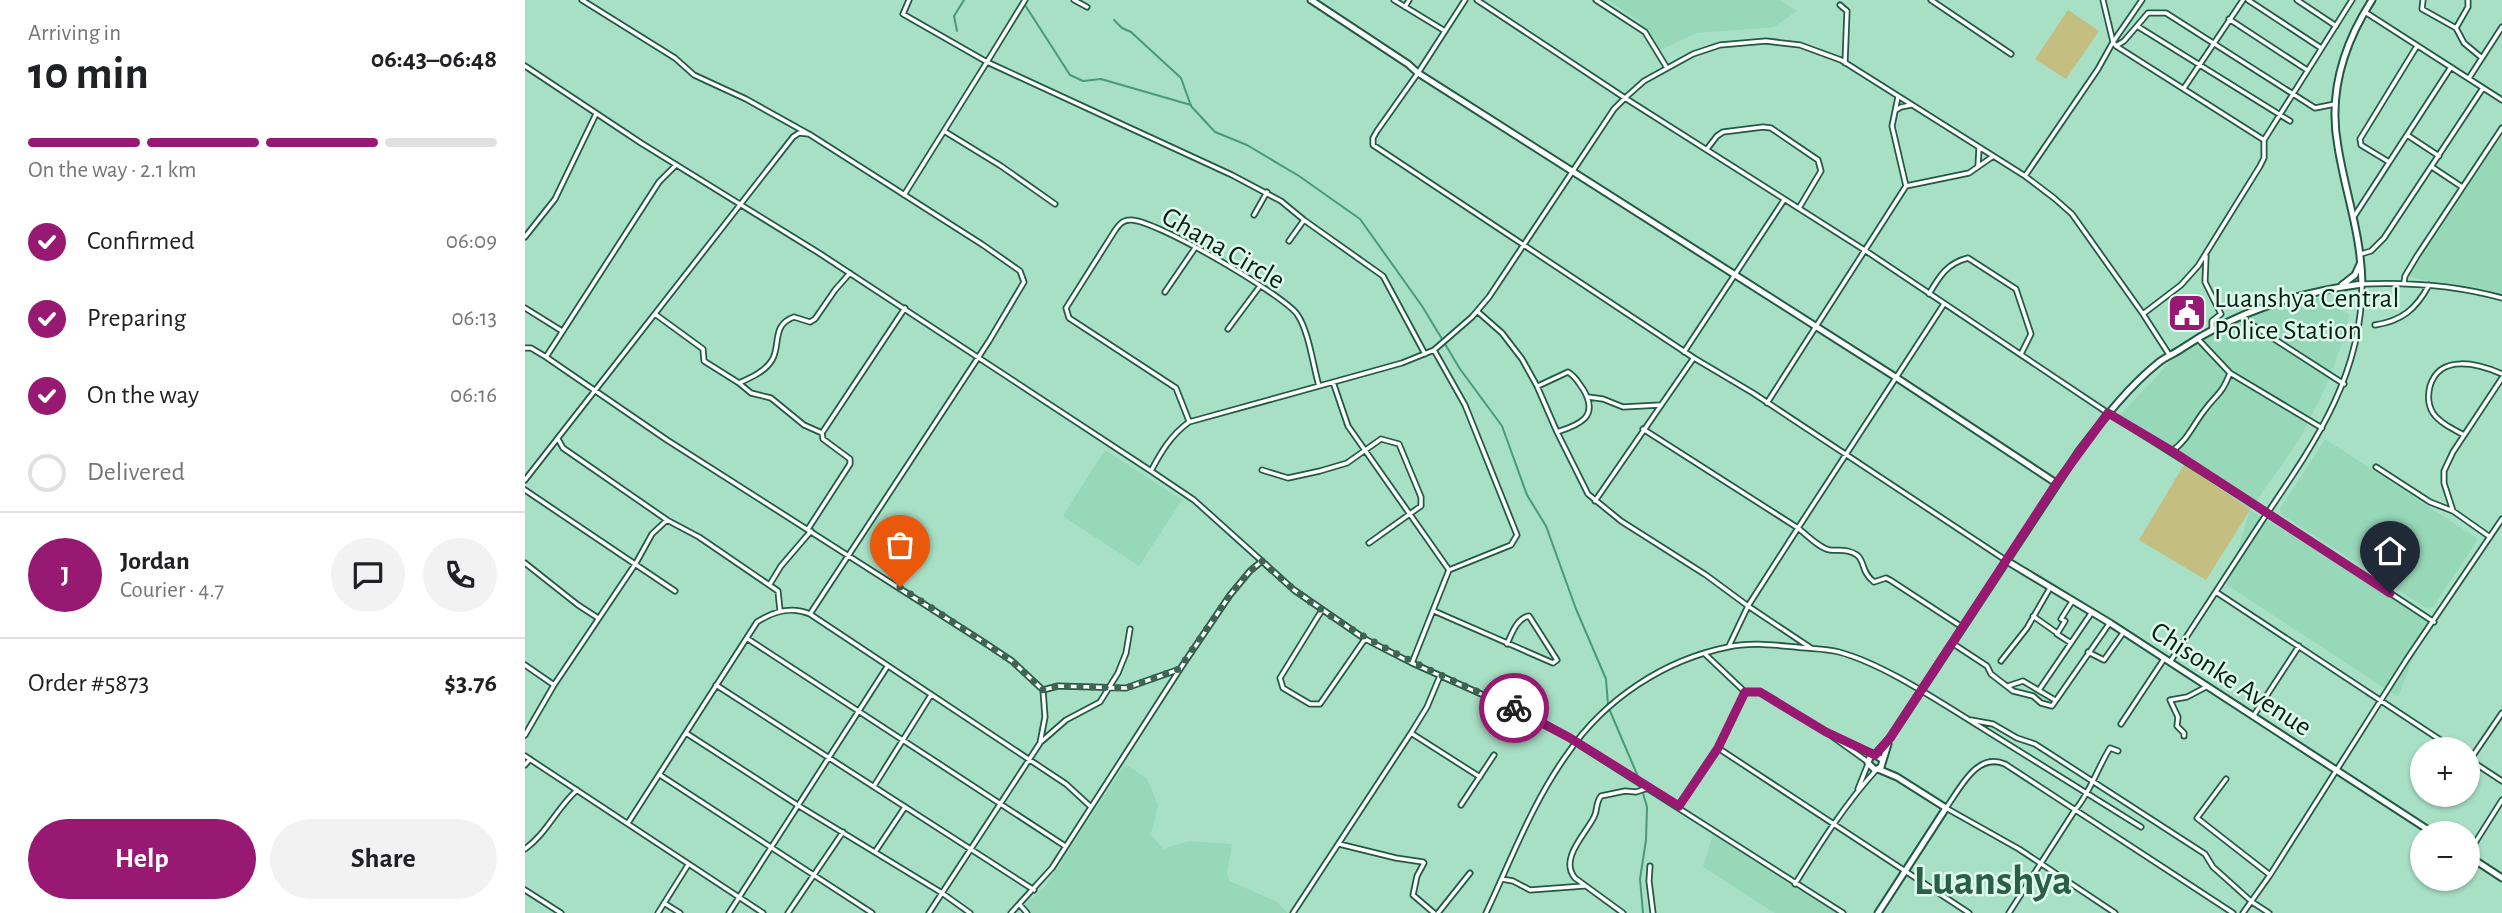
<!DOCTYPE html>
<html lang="en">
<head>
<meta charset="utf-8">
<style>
	:root { --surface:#fff; --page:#f2f2f2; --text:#202124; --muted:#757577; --line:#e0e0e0; --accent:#971971 }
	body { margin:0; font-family:"Alegreya Sans",sans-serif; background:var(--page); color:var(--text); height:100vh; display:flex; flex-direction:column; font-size:26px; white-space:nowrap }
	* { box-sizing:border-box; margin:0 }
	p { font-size:23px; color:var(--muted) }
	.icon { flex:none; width:38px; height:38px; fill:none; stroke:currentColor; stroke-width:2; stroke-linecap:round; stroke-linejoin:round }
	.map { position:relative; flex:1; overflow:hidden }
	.details { display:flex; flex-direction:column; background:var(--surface); width:525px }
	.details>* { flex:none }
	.buttons { position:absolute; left:1885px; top:737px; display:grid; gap:14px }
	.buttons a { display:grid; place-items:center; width:70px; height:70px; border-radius:50%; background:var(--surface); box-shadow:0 2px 5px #0004; font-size:35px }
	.pin { position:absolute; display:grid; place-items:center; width:60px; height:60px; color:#fff; margin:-72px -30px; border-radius:50% 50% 50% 0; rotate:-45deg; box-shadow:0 0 7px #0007 }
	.pin .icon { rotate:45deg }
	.courier { position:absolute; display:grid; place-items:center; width:70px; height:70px; margin:-35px; border:5px solid #971971; border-radius:50%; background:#fff; color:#222; box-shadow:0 2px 9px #0007 }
	.overview em { font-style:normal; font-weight:600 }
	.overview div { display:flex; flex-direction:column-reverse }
	.overview { display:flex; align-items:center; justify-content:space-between; height:119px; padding:0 28px }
	h1 { font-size:46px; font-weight:600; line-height:52px }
	.bar { display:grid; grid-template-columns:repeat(4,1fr); gap:10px 7px; align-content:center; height:84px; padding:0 28px }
	.bar i { height:9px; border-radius:5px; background:var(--line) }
	.bar .current { background:var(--accent) }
	.bar p { grid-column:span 4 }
	.line { display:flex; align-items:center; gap:18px; padding:0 28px; border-top:2px solid var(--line) }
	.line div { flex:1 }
	.round { display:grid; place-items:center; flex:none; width:74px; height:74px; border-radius:37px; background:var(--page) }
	ol { padding:0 28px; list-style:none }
	li { display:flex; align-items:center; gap:21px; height:77px }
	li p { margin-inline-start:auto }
	li .icon { padding:7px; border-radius:50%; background:var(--accent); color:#fff; stroke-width:4 }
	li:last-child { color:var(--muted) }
	li i { width:38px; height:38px; border:4px solid var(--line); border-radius:50% }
	.primary-button { display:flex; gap:14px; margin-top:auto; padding:14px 28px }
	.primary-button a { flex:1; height:80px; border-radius:42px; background:var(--accent); color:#fff; font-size:28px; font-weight:600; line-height:80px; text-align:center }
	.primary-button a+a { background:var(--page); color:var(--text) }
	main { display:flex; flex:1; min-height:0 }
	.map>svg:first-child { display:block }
</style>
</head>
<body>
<main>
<section class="details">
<div class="overview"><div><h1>10 min</h1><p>Arriving in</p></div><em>06:43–06:48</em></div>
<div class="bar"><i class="current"></i><i class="current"></i><i class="current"></i><i></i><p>On the way · 2.1 km</p></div>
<ol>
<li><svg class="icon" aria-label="check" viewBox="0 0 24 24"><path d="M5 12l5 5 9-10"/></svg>Confirmed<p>06:09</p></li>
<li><svg class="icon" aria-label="check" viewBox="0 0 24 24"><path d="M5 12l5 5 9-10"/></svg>Preparing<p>06:13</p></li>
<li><svg class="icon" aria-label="check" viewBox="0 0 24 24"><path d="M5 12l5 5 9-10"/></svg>On the way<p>06:16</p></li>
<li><i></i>Delivered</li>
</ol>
<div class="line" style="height:126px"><b class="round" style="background:var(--accent);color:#fff">J</b><div><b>Jordan</b><p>Courier · 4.7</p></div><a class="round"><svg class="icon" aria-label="chat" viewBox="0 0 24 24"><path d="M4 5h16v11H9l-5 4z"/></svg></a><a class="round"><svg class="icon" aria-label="phone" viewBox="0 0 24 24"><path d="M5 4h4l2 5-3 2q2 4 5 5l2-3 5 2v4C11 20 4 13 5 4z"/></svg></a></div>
<div class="line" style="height:91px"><div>Order #5873</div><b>$3.76</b></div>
<div class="primary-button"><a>Help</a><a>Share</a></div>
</section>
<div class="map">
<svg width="1977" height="913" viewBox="0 0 1977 913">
	<rect width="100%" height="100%" fill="#a8e0c5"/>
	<path fill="#97d8b9" d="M1082,0H1254L1272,11L1249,27L1172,33L1133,51L1114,21Z
		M1977,128V297L1881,276Z
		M1783,293L1824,314L1820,336L1800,389L1774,440L1725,510L1904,618L1873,697L1702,585L1725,510L1660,463L1664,457L1592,418L1668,338L1729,310Z
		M1800,439L1952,538L1951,543L1908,607L1901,608L1756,514L1755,509Z
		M580,450L657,500L614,566L538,516Z
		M600,764L622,779L633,805L626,834L638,849L664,841L707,844L702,873L705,881L752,902L763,913H507L499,905L519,888Z
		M1188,834L1311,913H1250L1178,867Z"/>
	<path fill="#c4be81" d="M1543,10L1574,31L1541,79L1510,59Z
		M1660,463L1725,510L1681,580L1614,540Z"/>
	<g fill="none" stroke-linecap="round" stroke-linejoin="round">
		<path stroke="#4a9978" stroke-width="2" d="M500,5L545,75L558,81L576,79L666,105
			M589,20L597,28L606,32L656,78L666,106L690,132L722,145L774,176L835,219L897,306L917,339
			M432,31L429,16L439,0
			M920,344L935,369L977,426L1002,495L1021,526L1051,609L1081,679L1083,705
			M1085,711L1114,779
			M1118,793L1122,807L1121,840L1115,879L1118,913"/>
		<g stroke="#225943" stroke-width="7">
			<path id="street" d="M57,0L150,58L169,75L221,99L282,133
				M384,0L378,14L462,62L500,0
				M549,0L562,7
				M869,0L920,31
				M940,0L893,73L852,131L848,138V145L1169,358L1228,393L1482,561
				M952,0L1100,98L1341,251L1583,413L1783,539L1909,622
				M1071,0L1120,32L1142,68
				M1406,0L1486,54
				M1617,0L1588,42L1591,46L1739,140V158L1735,166L1673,266L1656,285L1618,314
				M1723,0L1796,48
				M1772,0L1811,26
				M1898,0L1897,9L1931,28L1939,43L1957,58
				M1315,5L1322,11L1320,63
				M880,7L884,0
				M1840,12L1977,100
				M1704,19L1782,70
				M1612,26L1623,13H1641L1790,108L1810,104
				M1931,28L1943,7V0
				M1591,46L1599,41L1612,26L1765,121
				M0,66L116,143L294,253L626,471L669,500L769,590L840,639L887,663L1014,720L1045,738
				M1944,78L1977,27
				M1659,88L1718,0
				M1373,97L1367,126L1381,186
				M1371,110L1376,107L1386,105
				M419,131L476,166L530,204
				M1882,135L1914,156
				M1739,140L1827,0
				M1182,149L1192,136L1198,132L1238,127L1246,128L1293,160L1296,171L1274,208
				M1864,162L1836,145L1835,139L1892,46
				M1453,166L1454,148
				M1907,167L1937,187
				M1500,176L1573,69L1588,42L1578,0
				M379,195L462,62L707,175L756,201L779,220L858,276L900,354
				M729,215L742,192
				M1830,215L1926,67
				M0,237L30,199L71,114
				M764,241L779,220
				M1836,254L1846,251L1859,238L1958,88
				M1681,256L1680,282L1696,314L1687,321V329
				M1879,282L1880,276L1892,256L1977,128
				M640,292L670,248
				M1404,294C1414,277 1422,263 1443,258L1491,289L1506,334L1496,354
				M0,308L37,331
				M952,311L977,333L997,359L1012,386L1032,432L1063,494L1096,521L1181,575L1223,606L1204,646
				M130,314L178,349L179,361L214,383L226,393L246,398L279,425L297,433L298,439L325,459V464L283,529
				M1715,317L1819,384
				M1850,325C1877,321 1891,309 1904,285
				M703,329L735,286
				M1672,338L1705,373L1797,428
				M0,348H6L21,357L142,440L460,643L487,661L518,690L533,686L601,688L655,669
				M1159,352L1259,200
				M21,357L134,182L151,165
				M808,382L823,426L924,570
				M214,383C225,378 241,371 247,360C256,346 246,325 269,317L285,322L290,319L310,290L325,273
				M1013,386L1043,372C1051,377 1053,382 1058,389C1075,417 1054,425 1032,432
				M1063,397L1078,399L1098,407L1135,405
				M1242,403L1381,186L1444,173L1467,157
				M664,421L651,388L544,318L541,308L589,232C593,226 597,220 605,220C628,218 757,294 772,314C784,331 788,366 794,386
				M1118,429L1273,528L1419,304
				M297,433L380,308
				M1939,435C1928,429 1915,423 1908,413C1903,405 1903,394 1905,386C1915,353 1954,364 1977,374
				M33,439L38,448L142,520L174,537L253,591L255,611
				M1647,451C1662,441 1668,425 1679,411C1692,393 1696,396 1705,373
				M1851,467L1905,502L1928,511
				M737,470L763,478L795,471L822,463L856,439L874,444L896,497V506L844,543
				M626,471C636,452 646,435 664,422L877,363L909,350L947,317L964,297L1089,109L1100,98L1119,81L1168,54L1195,45L1241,41L1275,45L1316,60L1500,176L1529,198L1547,214L1618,314L1645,356
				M0,480L268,137L274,133L284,134L458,245L495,271L499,282L464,341L285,614
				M0,490L150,591
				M1070,501L1168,359
				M1965,537L1928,511L1919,483V471L1928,452L1977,378
				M0,563L53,605L73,618
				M245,584L256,566L286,531
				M1691,592L1929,749
				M797,610L755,678L758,688L785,704H795L840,639
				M909,611L1028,663L1032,660L1004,616C992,618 987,633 982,644
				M1508,616L1532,633
				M223,639L540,846
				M1427,643L1462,666L1466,674L1488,691L1508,696L1516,703L1527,706L1584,624
				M1546,643L1532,634L1540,621L1536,619L1548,600
				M1286,648L1223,606L1273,528C1282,535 1294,548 1305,550C1316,551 1323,549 1332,555C1340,561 1336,572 1349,582L1361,578L1365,580L1437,627
				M1563,652L1579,660L1598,633
				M1180,654L1220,692H1235L1243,697L1301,732L1343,762
				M1476,661L1502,628L1525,588
				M1645,662C1675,616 1705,570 1735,524C1786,448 1837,379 1837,284C1885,282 1930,285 1977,298
				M887,663L924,570L986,545L992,535L940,405L909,350
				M0,665L29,685
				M191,685L509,890
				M1483,686L1498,681L1530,700
				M1514,690L1567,612
				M1729,715L1774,646
				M1446,720L1468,724L1492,738L1510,744L1680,854L1688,867L1727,902L1744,913
				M1596,724L1639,659
				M161,733L274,806L417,893L445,913
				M886,733L955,777
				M1307,734L1348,755
				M0,735L29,685L111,563L127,534L142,520
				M1659,736V733L1652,726L1653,717L1645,700L1662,697L1681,687
				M517,741L541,720L575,702L593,673L601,653L605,629
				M1056,746L1318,913
				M1193,748L1444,913
				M0,756L238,913
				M1942,758L1977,781
				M1945,760L1977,713
				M0,765L5,759
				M135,775L347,913
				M1701,779L1672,818L1745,875
				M349,786L406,695
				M1333,789L1343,764
				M936,805L969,755
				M1154,806L1193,748L1220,692
				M103,823L232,622C249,611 266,606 285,614L541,784L566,807
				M814,844L871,858L898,862L899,863L892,876L888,895L909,913
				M0,849C22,833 31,809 52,790
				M350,852L380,807
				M1943,854L1977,800
				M1125,866L1124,881L1128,913
				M977,879L988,881L1005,890L1059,886
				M1270,884C1295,844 1320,804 1352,769
				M0,890L36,913
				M139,903L155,913
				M495,905L502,913
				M133,913L163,865
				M204,913L362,667
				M263,913L318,832
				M404,913L515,743L520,717L518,690
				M486,913L527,868L655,669L705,595L725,571L737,561
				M768,913L886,733L902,707L915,676
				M913,913L945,873
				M961,913C986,860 1008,801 1043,753C1080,699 1139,660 1203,647C1225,642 1249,645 1271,647C1285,649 1300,648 1314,652C1358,664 1410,699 1449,723C1505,758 1560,792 1616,827
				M1098,913L1050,878C1034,859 1060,835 1069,817C1073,810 1070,804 1076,796L1100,791L1111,792L1123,788
				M1484,913L1550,810C1564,795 1573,767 1585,748L1593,751
				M1590,913L1494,849L1421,808C1436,787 1452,752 1480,764L1708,913
				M1718,913L1745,875L1882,659L1977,519"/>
		</g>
		<g stroke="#225943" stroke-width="9">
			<path id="secondary" d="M786,0L883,64L893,73L1372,378L1531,483
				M1817,285L1830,275L1835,264
				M1482,561L1585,623L1908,833
				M1350,755L1365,738L1554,451C1578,420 1602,388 1633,363C1640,357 1649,354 1656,349C1712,311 1771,293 1837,284C1836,233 1821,196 1813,147C1803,94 1818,45 1847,0
				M1358,760L1350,755L1345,757L1343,763L1350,770L1356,767L1363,744
				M1942,855L1977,878
				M1353,913L1421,808L1372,777L1353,769"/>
		</g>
		<use href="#street" stroke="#fff" stroke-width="3.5"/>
		<use href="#secondary" stroke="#fff" stroke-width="5"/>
		<g stroke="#225943" stroke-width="7" stroke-linecap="butt">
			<path id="street-bridge" d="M1045,738L1056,746"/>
		</g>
		<use href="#street-bridge" stroke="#fff" stroke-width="3.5"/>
	</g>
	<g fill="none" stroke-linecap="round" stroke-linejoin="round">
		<path stroke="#406353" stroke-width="7" stroke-dasharray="0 12.6" d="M375,587L487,661L518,690L533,686L601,688L654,669L705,595L725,571L737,561C809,632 899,667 989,708"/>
		<path stroke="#971971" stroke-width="9" d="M989,708L1045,738L1154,806L1193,748L1220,692H1235L1301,732L1350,755L1365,738L1531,484L1583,413L1647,451L1865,593"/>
	</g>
	<defs>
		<g id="civic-square" transform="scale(2.0125)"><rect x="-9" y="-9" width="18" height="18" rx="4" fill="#971971" stroke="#defaec"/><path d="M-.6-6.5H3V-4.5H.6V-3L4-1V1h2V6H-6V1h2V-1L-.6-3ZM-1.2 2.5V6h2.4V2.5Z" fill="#fff"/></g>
	</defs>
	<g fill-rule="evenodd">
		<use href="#civic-square" x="1662" y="313"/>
	</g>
	<g text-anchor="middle" stroke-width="5" stroke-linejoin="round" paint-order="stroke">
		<g font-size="28" fill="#081f15" stroke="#defaec">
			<text transform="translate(699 247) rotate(30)" y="10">Ghana Circle</text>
			<text transform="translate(1707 678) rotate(33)" y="10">Chisonke Avenue</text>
		</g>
		<g font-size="28" fill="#081f15" stroke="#defaec" text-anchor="start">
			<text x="1689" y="307">Luanshya Central<tspan x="1689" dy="32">Police Station</tspan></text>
		</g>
		<g font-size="42" font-weight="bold" fill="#295f48" stroke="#defaec">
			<text x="1468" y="894">Luanshya</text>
		</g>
	</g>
</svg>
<div class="buttons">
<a>+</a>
<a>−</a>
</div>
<div class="pin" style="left:375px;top:587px;background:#ea580c"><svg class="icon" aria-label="bag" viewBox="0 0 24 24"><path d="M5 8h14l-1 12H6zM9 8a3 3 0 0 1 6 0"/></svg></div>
<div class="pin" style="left:1865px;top:593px;background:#1f2937"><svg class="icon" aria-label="home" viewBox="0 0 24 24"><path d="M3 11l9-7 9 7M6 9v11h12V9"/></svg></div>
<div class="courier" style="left:989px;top:708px"><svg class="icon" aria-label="bike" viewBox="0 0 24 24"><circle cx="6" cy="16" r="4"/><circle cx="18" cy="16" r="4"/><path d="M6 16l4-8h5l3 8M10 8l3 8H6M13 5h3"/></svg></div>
</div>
</main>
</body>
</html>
